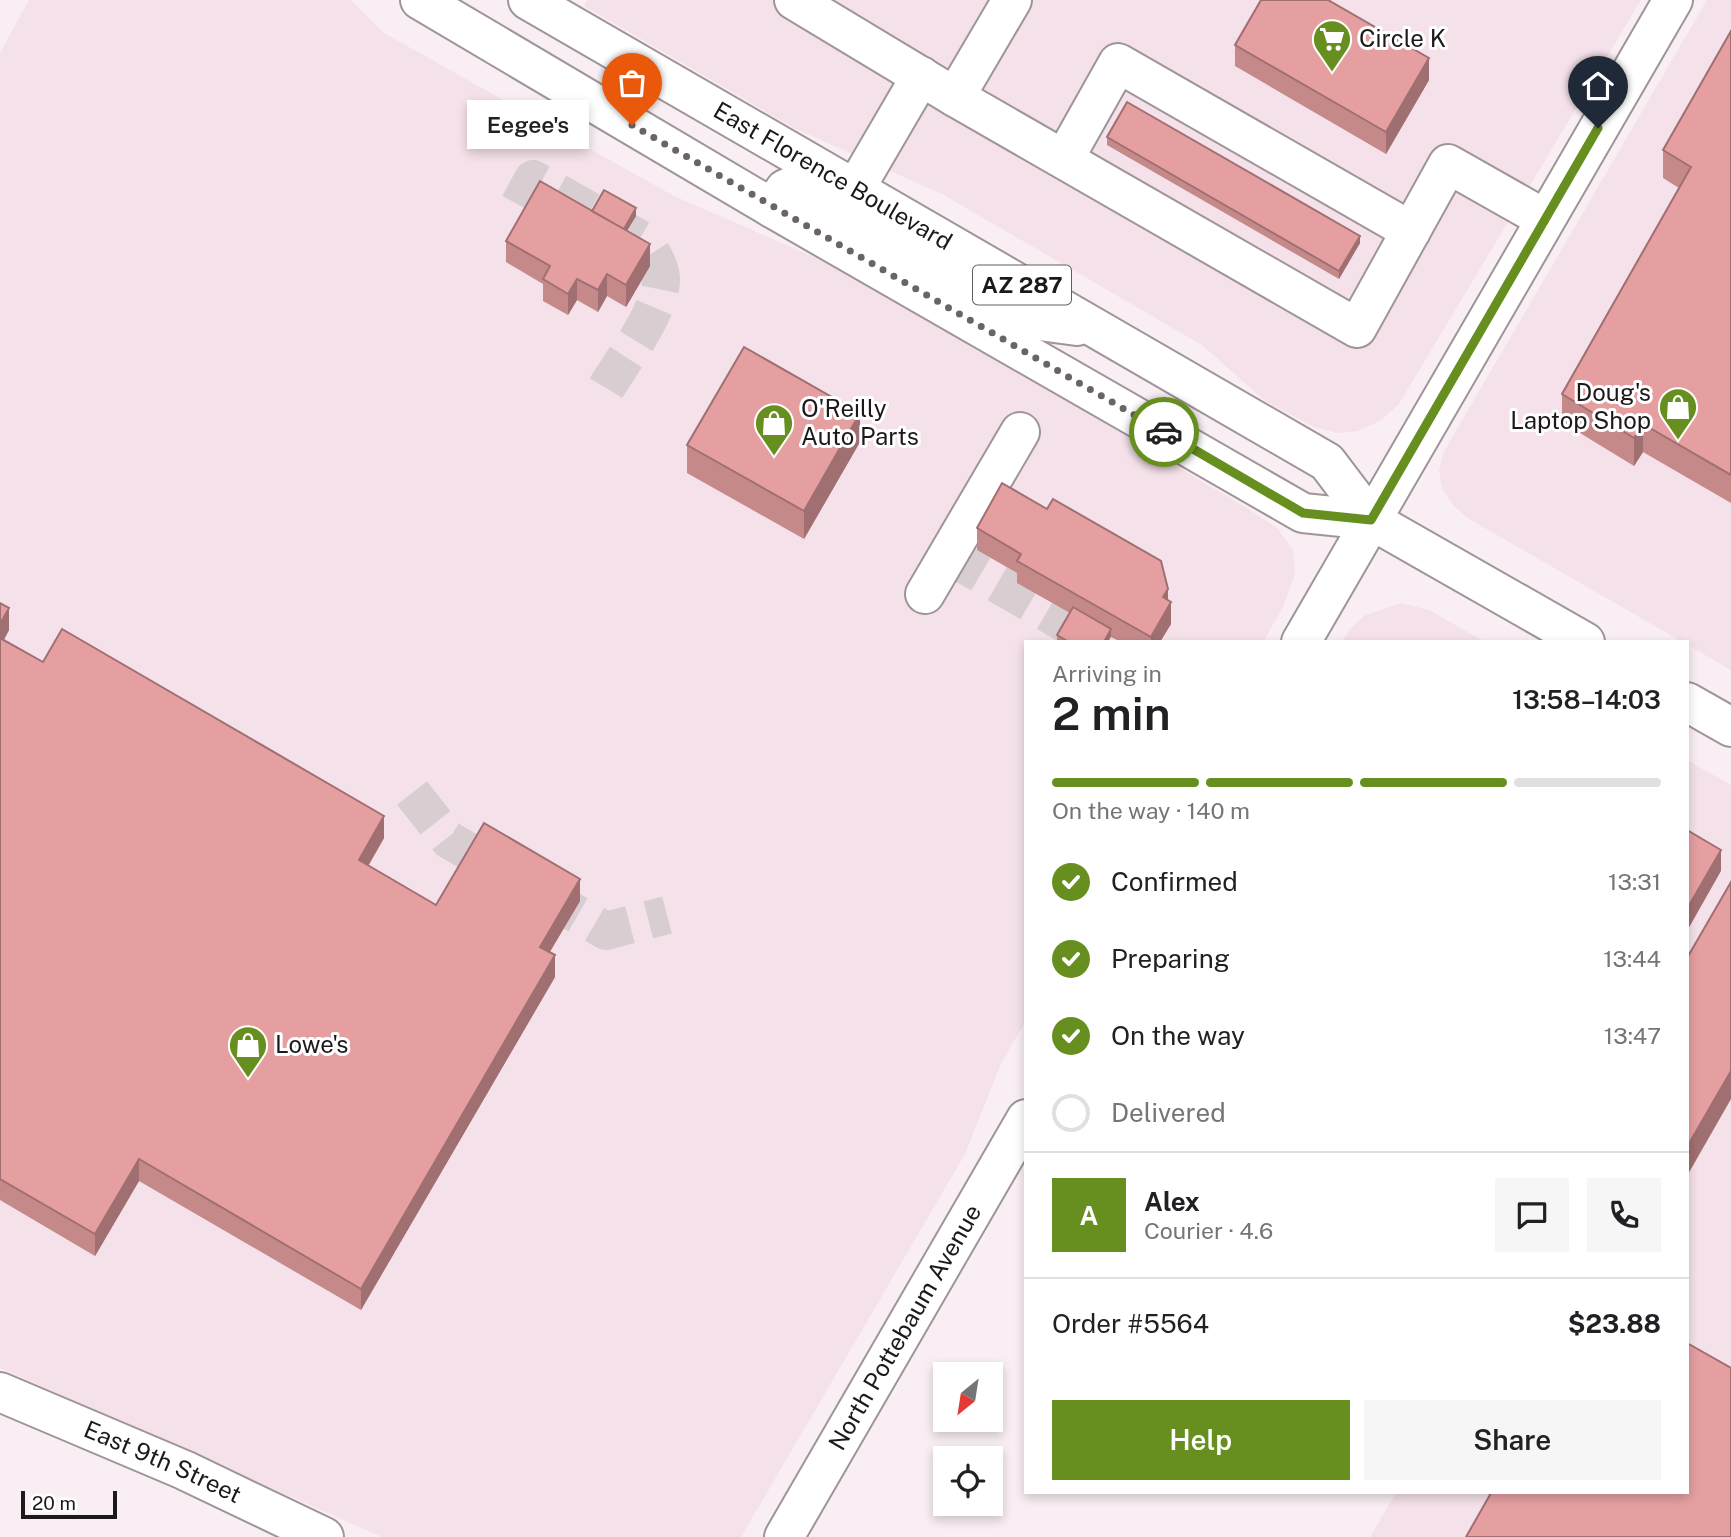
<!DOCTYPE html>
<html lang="en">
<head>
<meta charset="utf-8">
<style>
	:root { --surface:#fff; --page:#f6f6f6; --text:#202124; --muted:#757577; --line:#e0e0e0; --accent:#678f1f }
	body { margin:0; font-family:"Public Sans",sans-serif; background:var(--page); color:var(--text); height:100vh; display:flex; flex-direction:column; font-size:26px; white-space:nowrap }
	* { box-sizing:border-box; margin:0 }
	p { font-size:23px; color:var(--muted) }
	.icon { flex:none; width:38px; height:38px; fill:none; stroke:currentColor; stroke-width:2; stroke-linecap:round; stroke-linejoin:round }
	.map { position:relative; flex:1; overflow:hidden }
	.panel { position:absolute; left:1024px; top:640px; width:665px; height:854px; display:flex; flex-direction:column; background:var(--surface); border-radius:0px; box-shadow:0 4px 10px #0003 }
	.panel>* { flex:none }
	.needle { width:46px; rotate:210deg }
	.buttons { position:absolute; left:933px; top:1362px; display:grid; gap:14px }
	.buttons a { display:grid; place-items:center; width:70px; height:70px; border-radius:0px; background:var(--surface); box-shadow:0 4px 10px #0003; font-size:35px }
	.scale { position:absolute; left:21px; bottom:18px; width:96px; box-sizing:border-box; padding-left:7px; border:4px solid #1d191a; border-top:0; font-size:19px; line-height:24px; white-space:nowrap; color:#1d191a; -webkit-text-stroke:5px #fff; paint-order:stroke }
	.pin { position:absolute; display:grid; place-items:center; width:60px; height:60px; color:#fff; margin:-72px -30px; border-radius:50% 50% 50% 0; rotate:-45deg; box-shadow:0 0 7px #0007 }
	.pin .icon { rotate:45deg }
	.courier { position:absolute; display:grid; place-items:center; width:70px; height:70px; margin:-35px; border:5px solid #678f1f; border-radius:50%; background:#fff; color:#222; box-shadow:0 2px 9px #0007 }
	.bubble { position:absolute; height:49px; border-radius:0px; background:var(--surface); box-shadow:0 4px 10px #0003; font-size:23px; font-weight:600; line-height:49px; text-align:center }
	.headline em { font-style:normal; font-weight:600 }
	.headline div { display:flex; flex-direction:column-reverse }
	.headline { display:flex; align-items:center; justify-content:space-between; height:119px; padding:0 28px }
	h1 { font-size:46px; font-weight:600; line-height:52px }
	.bar { display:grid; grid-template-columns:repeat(4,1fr); gap:10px 7px; align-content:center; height:84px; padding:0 28px }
	.bar i { height:9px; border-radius:5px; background:var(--line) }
	.bar .selected { background:var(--accent) }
	.bar p { grid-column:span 4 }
	.line { display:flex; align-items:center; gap:18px; padding:0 28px; border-top:2px solid var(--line) }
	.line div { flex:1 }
	.round { display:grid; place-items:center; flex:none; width:74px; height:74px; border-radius:0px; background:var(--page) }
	ol { padding:0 28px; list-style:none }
	li { display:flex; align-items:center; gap:21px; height:77px }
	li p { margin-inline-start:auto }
	li .icon { padding:7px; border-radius:50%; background:var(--accent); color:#fff; stroke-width:4 }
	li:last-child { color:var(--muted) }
	li i { width:38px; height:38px; border:4px solid var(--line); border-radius:50% }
	.button { display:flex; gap:14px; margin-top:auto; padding:14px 28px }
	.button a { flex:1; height:80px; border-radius:0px; background:var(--accent); color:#fff; font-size:28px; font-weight:600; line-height:80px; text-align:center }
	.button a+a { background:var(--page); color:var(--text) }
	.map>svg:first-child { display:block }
</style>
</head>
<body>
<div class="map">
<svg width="1731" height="1537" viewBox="0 0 1731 1537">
	<rect width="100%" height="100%" fill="#f9eef3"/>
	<path fill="#f5e1e9" d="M29,0H351L384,33L674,196L857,276L1250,510L1277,528L1293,550L1295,574L1283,607L1263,642H1026L1025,1022L1001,1064L965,1154L741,1537H382L0,1368V53Z
		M587,0H1641L1399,404L1380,421L1358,431L1337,433L1314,427L1265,401L1202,345L942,194L794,128L584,6Z
		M1707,0H1731V670L1466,517L1452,504L1442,488L1439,471L1443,453Z
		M1401,603L1429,610L1485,642H1342L1349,630L1364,616Z
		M1687,760L1731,785V1537H1370L1396,1493H1687Z"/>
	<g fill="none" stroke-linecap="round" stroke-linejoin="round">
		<path stroke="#d8ced2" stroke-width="38" stroke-dasharray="38 19" stroke-linecap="butt" d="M519,205L533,179L642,240C651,252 660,263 661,279C661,311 623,360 606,388
			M948,555L1097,642
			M412,793L449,840L606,931L667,915"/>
		<g stroke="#9f9599" stroke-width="42">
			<g id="minor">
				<path d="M794,0L955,97L1357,328L1448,164L1545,219"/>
				<path d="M955,97L1012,0"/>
				<path d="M1064,159L1118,63L1411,231"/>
				<path d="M855,189L921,76"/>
				<path d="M925,594L1020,432"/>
				<path d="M1301,642L1673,0"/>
				<path id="s1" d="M0,1392L184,1470L324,1537"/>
				<path id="s2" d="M784,1537L1026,1119"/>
			</g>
		</g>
		<g stroke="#9f9599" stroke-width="42">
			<g id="major">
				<path d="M420,0L772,208L1303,513L1371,520L1585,642"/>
				<path id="s3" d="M528,0L1327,462L1371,520"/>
				<path d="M772,208L785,189L794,185L1024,319L1077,326"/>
				<path d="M1687,702L1731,727"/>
			</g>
		</g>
		<use href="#minor" stroke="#fff" stroke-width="38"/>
		<use href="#major" stroke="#fff" stroke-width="38"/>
	</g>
	<path fill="#c5898a" d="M1731,31V503L1643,452L1634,466L1562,422V394L1679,188L1663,178V150Z
		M1235,45L1429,80L1386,154L1235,66Z
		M1107,137L1360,243L1339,279L1107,145Z
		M592,211L636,216L627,231L650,266L626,307L607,296L598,312L577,300L568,315L543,301V284L506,262V241Z
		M860,442L804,539L687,473V445Z
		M977,528L1168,600L1171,624L1160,642H1121L1111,637L1108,642H1057V635L1070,613L1017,583V573L977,550Z
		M0,603L9,630L4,640L43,662L384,838L368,866L436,905L580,901L550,952L555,977L361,1310L139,1181L95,1256L0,1200Z"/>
	<path fill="#a06f71" d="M1429,58V80L1386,154V132Z
		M636,208V216L617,247V240Z
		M1360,236V243L1339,279V271Z
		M650,244V266L626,307V285Z
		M607,274V296L598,312V290Z
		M577,279V300L568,315V294Z
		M860,413V442L804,539V511Z
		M1643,424V452L1634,466V438Z
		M1168,589V607L1171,602V624L1160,642H1151V637L1163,597Z
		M9,608V630L0,646V624Z
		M1111,629V636L1108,642H1104Z
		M384,816V838L359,882V860Z
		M1721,850V871L1687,931V909Z
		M580,879V901L540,968V947Z
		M555,955V977L361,1310V1289Z
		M1731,1071V1099L1687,1176V1147Z
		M139,1159V1181L95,1256V1234Z"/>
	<path fill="#e59fa1" stroke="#a06f71" stroke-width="2" d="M1261,0H1328L1429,58L1386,132L1235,45Z
		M1731,31V475L1643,424L1634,438L1562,394L1691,167L1663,150Z
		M1127,102L1360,236L1339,271L1107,137Z
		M540,181L650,244L626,285L607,274L598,290L577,279L568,294L543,279L550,266L506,241Z
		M604,190L636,208L624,229L592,211Z
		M744,347L860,413L804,511L687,445Z
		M1002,483L1047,509L1053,499L1161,561L1168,589L1163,597L1171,602L1151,637L1017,561L1021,554L977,528Z
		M0,603L9,608L0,624Z
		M1073,607L1111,629L1104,642H1069L1057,635Z
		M62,629L384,816L359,860L436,905L484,823L580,879L540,947L555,955L361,1289L139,1159L95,1234L0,1179V638L43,662Z
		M1687,830L1721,850L1687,909Z
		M1731,882V1071L1687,1147V958Z
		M1687,1343L1731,1368V1537H1466L1491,1493H1687Z"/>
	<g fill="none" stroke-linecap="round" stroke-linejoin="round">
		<path stroke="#6a6466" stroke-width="7" stroke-dasharray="0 12.6" d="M632,125L1164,432"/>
		<path stroke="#678f1f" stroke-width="9" d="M1164,432L1303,513L1371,520L1598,128"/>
	</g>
	<defs>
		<g id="supermarket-pin" transform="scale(2.0125)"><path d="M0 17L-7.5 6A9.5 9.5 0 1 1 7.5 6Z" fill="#678f1f" stroke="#fff"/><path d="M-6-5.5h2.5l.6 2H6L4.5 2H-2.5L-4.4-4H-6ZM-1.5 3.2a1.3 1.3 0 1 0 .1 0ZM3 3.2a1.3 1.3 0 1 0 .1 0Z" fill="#fff"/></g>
		<g id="shop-pin" transform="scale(2.0125)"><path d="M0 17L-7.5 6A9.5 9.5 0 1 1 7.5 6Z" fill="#678f1f" stroke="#fff"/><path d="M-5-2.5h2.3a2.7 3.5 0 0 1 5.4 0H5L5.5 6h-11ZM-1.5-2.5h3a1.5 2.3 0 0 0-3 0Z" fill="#fff"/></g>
	</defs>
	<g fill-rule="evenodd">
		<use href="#supermarket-pin" x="1332" y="39"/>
		<use href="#shop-pin" x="1678" y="407"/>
		<use href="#shop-pin" x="774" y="423"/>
		<use href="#shop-pin" x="248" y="1045"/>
	</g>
	<g text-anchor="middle" stroke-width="6" stroke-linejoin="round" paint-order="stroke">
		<rect fill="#fff" stroke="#615e5f" stroke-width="2" x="973" y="265.5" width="98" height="39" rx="5"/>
		<g font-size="23" font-weight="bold" fill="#1d191a">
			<text x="1022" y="293">AZ 287</text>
		</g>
		<g font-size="24" fill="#1d191a" stroke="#fff" text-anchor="start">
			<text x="1359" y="47">Circle K</text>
			<text x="1651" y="401" text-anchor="end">Doug's<tspan x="1651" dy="28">Laptop Shop</tspan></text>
			<text x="801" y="417">O'Reilly<tspan x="801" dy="28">Auto Parts</tspan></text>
			<text x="275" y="1053">Lowe's</text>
		</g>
		<g font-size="24" fill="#1d191a" stroke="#fff">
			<text dy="8" stroke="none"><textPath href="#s3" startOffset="352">East Florence Boulevard</textPath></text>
			<text dy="8" stroke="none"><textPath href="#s2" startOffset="242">North Pottebaum Avenue</textPath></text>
			<text dy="8" stroke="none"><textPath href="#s1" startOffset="177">East 9th Street</textPath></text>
		</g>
	</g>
</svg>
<div class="buttons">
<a><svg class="needle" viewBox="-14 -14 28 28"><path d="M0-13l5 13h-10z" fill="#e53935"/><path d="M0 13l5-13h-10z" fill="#757577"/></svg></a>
<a><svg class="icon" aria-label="locate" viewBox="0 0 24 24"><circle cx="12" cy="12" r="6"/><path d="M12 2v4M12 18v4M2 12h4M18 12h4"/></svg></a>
</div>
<div class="scale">20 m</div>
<div class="pin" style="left:632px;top:125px;background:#ea580c"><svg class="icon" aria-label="bag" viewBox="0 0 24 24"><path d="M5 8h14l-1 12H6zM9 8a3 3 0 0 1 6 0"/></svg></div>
<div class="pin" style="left:1598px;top:128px;background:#1f2937"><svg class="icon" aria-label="home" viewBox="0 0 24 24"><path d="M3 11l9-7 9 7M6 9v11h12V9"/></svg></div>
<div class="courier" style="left:1164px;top:432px"><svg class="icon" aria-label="car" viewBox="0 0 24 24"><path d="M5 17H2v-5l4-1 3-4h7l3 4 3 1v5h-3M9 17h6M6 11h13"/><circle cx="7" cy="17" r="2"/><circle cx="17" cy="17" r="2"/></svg></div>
<div class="bubble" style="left:467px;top:100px;width:122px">Eegee's</div>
<section class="panel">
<div class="headline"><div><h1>2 min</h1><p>Arriving in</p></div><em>13:58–14:03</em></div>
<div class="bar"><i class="selected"></i><i class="selected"></i><i class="selected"></i><i></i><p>On the way · 140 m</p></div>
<ol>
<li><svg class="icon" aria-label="check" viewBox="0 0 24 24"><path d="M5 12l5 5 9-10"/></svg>Confirmed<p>13:31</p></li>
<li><svg class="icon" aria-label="check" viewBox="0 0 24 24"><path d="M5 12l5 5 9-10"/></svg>Preparing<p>13:44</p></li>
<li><svg class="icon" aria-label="check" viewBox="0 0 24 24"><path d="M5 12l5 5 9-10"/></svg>On the way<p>13:47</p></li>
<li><i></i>Delivered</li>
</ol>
<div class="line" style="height:126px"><b class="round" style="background:var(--accent);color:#fff">A</b><div><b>Alex</b><p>Courier · 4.6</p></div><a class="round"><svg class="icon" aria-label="chat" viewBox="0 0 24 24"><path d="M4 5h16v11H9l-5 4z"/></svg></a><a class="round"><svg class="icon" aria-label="phone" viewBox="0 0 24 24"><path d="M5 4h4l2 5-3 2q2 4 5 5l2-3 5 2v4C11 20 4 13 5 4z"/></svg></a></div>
<div class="line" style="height:91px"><div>Order #5564</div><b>$23.88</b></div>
<div class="button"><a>Help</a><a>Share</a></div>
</section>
</div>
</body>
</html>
